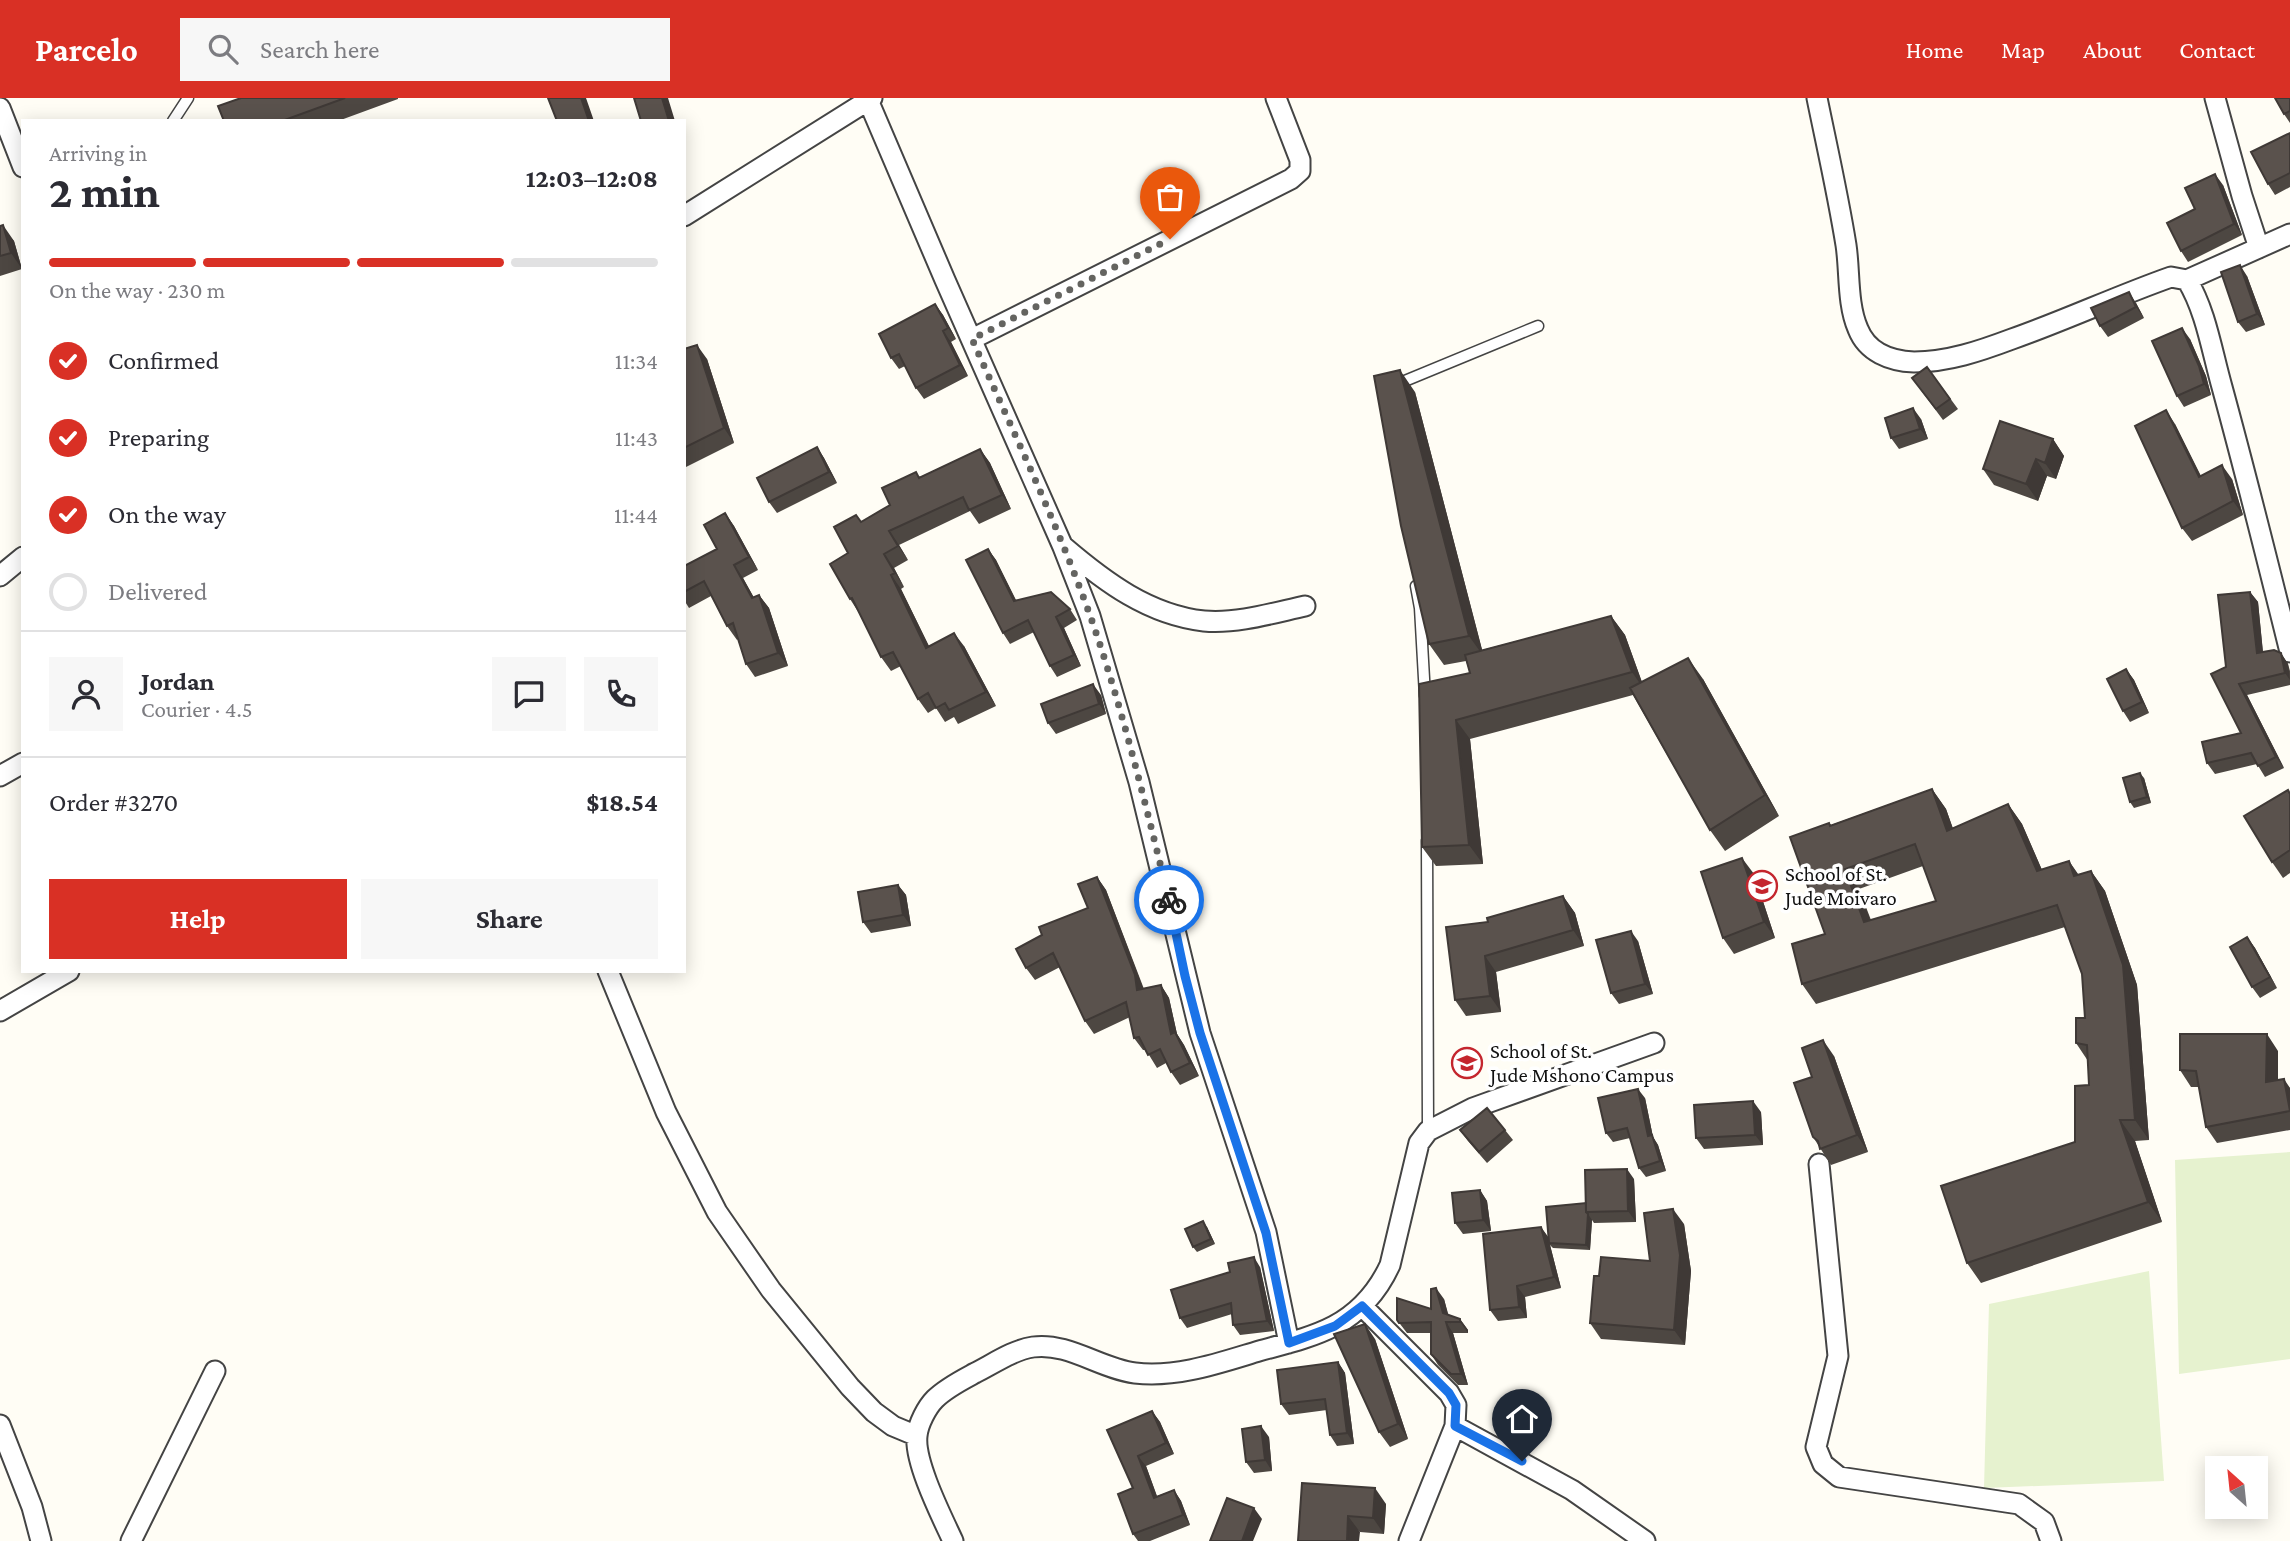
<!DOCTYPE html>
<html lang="en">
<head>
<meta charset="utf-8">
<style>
	:root { --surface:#fff; --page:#f7f7f7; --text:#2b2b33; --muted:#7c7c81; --line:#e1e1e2; --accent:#d93025 }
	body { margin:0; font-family:"Crimson Pro",serif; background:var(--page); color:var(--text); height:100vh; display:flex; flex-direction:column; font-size:26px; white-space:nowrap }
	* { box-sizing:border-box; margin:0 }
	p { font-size:23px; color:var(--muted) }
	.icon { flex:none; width:38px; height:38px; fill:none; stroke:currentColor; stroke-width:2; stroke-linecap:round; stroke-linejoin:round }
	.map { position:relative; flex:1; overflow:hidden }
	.drawer { position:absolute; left:21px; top:21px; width:665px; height:854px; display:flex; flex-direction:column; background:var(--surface); border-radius:0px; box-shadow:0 4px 18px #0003 }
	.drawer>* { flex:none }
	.needle { width:46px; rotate:333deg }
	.controls { position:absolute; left:2205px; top:1358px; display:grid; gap:14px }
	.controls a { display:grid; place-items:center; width:63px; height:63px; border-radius:0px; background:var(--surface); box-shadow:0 4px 18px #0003; font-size:35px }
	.pin { position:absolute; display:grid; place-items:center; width:60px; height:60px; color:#fff; margin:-72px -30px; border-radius:50% 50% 50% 0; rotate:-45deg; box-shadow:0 0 7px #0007 }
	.pin .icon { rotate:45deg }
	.courier { position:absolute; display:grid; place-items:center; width:70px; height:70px; margin:-35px; border:5px solid #1a73e8; border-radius:50%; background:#fff; color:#222; box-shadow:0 2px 9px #0007 }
	.headline em { font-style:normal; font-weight:700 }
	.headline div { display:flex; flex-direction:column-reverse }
	.headline { display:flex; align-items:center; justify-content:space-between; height:119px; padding:0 28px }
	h1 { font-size:46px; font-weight:700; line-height:52px }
	.bar { display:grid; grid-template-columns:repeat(4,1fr); gap:10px 7px; align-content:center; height:84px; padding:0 28px }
	.bar i { height:9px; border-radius:5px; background:var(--line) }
	.bar .selected { background:var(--accent) }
	.bar p { grid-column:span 4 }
	.line { display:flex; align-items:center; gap:18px; padding:0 28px; border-top:2px solid var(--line) }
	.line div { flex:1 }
	.round { display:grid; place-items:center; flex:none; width:74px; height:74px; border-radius:0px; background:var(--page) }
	ol { padding:0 28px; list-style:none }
	li { display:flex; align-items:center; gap:21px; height:77px }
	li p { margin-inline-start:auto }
	li .icon { padding:7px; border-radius:50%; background:var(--accent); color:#fff; stroke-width:4 }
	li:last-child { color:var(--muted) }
	li i { width:38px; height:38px; border:4px solid var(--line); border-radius:50% }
	.cta { display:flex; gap:14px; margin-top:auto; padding:14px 28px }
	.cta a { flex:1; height:80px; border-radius:0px; background:var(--accent); color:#fff; font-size:28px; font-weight:700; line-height:80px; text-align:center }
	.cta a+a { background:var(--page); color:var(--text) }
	header { display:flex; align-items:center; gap:42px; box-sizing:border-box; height:98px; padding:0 35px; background:var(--accent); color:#fff }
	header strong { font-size:33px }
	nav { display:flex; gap:38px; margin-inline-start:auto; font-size:24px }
	.search { width:490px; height:63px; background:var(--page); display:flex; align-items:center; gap:18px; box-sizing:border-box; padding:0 24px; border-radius:0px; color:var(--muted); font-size:26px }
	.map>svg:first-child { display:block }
</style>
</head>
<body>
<header>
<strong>Parcelo</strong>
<div class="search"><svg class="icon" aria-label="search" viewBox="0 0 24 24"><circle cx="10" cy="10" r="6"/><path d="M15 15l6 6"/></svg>Search here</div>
<nav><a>Home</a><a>Map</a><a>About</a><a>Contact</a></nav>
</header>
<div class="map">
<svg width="2290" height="1443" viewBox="0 0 2290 1443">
	<rect width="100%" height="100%" fill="#fffdf5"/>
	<path fill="#e6f2cf" d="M2290,1054V1261L2179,1276L2175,1062Z
		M2149,1173L2164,1383L1984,1390L1989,1206Z"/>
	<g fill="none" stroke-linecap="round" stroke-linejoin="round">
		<g stroke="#444" stroke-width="13">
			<path id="lane" d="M173,23L188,0
				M1395,287L1538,228
				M1416,488L1420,510L1425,598
				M1427,743L1428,1032"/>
		</g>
		<g stroke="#444" stroke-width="23">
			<path id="street" d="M1817,0C1827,49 1838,97 1846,147C1850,173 1847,206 1858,231C1867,254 1890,263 1914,264C1948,264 1980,253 2012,241C2066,222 2117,198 2171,179L2187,182C2206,213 2212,254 2222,289C2246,377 2268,465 2290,554
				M2215,0L2242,98L2259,150
				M868,2L945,182L1063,449L1090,518L1139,684L1200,935L1266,1134L1289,1245
				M0,10L23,69
				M684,118L872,0
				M2187,182L2290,136
				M972,241L1291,81L1300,73V62L1276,0
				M1064,449C1105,484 1149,517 1204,523C1237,526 1273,515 1305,508
				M0,478L23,459
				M0,678L23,665
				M608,873L666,1014L717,1114L771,1192L850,1289L874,1314L893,1328L917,1338
				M0,913L69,873
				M1819,1066L1838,1258L1816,1349L1823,1366L1839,1379L2019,1406L2044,1424L2051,1443
				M1362,1208L1449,1295L1456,1307L1455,1328L1409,1443
				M0,1327L32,1409L41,1443
				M1455,1328L1572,1392L1645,1443
				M131,1443L215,1273
				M953,1443C942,1419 914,1364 917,1338C918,1326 927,1309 935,1301C946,1290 962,1282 975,1275C993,1266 1013,1252 1033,1249C1068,1244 1101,1271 1135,1275C1177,1280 1219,1265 1259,1253C1284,1246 1311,1240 1334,1228C1360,1214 1378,1193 1390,1167L1419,1045L1428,1033L1473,1010L1654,945"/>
		</g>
		<use href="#lane" stroke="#fff" stroke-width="10"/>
		<use href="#street" stroke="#fff" stroke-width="19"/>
	</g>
	<path fill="#4d4742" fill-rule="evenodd" d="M241,0H398V1L338,23H224Z
		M2290,0V25L2284,16Z
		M2290,35V89L2275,97L2268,86Z
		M2223,87L2242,137L2188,164L2181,153L2195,111Z
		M0,128L14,143L22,171L0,178Z
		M2247,178L2265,227L2246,234L2238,224Z
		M2136,205L2144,220L2108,239L2100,228Z
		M935,206L943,217L956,241L951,244L968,278L924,301L916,290L905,268L899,271L891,260Z
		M2190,241L2206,278L2211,297L2184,309L2177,298Z
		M684,251L707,261L734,345L684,370Z
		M1927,269L1958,311L1943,322L1920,291Z
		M1415,294L1482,552L1611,518L1625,537L1642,584L1703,581L1779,718L1725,753L1710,732L1633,597L1470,641L1483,766L1436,768L1422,749L1419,586L1470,575L1466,563L1444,567L1429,546Z
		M1921,321L1928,341L1899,351L1891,340Z
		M2175,326L2201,378L2232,381L2243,417L2192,443L2182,430Z
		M2053,341L2064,358L2056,381L2047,378L2038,403L1994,387L1983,371Z
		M817,349L824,360L837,385L777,415L769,404Z
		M980,351L990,365L1011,411L979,426L970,413L899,447L908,462L894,470L904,489L901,491L929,548H964L996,608L958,626L954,619L945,624L936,610L928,615L918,601L901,568L891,573L881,559L859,515L850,501L848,455L856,417L861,424L890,407L920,379Z
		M725,415L734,428L758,472L743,480L754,500L759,497L769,510L788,568L755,579L746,566L738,541L737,542L727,528L711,498L689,510L684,502V468L717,451Z
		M988,451L996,462L1016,503L1070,511L1077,522L1064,530L1081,568L1057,579L1050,568L1034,534L1010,546L1003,535Z
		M2250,494L2258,504L2263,554L2281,555L2288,566L2290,573V587L2247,597L2284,670L2265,679L2257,666L2215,676L2207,665L2241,635L2226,569Z
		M2126,571L2134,582L2149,615L2130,624L2123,613Z
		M1101,597L1106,616L1056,636L1048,625Z
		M2144,680L2151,705L2134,710L2130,704Z
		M1932,691L1946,711L1953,731L2008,706L2022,726L2042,772L2069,763L2078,777L2091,773L2105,793L2137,887L2149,1042L2135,1043L2162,1124L1981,1185L1967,1165L2075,1044L2089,987L2088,963L2076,945L2085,920L2082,876L2065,829L1816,906L1802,886L1825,836L1829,725L1831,727ZM1923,768L1936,803L1871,822L1859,791Z
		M2290,695V775L2283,780L2272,764Z
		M1754,776L1775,840L1734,856L1723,840Z
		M1097,779L1106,792L1144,891L1161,887L1169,900L1177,936L1184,947L1199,978L1180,987L1171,974L1166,965L1157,970L1146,952H1143L1134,940L1130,919L1094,936L1085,923L1060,869L1035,882L1026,870L1042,837L1088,810Z
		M898,787L906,797L911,828L871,835L863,824Z
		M1563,798L1575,815L1584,848L1496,874L1501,914L1466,918L1455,902L1488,824Z
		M2247,839L2255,850L2277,890L2260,900L2252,889Z
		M1638,843L1653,896L1619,906L1611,895Z
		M2278,953V982L2290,990V1032L2217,1045L2206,1029L2199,989H2191L2180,972Z
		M1834,958L1868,1054L1831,1067L1813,1039L1812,979Z
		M1645,1000L1653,1039L1658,1047L1666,1073L1646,1079L1639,1070L1630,1040L1613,1044L1606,1035Z
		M1761,1014L1763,1047L1704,1051L1696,1040Z
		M1460,1032H1505L1513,1042L1487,1065L1468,1043Z
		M1634,1081L1636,1124L1594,1125L1592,1122L1590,1152L1553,1150L1550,1147L1561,1190L1525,1199L1527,1220L1498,1223L1490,1212L1541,1129L1548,1140L1586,1105Z
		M1480,1092L1487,1103L1491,1133L1463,1136L1455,1125Z
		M1684,1126L1691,1173L1685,1247L1601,1241L1590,1225L1650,1163Z
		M1207,1129L1215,1146L1197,1154L1193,1149Z
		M1260,1169L1274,1233L1240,1237L1233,1227L1232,1216L1187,1230L1180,1220L1230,1174Z
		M1444,1201L1448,1217L1460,1221L1468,1232V1235H1453L1468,1287H1458L1438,1267L1431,1256V1235H1407L1397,1222L1431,1211Z
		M1375,1241L1408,1341L1390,1349L1379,1334Z
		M1338,1264L1345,1275L1354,1346L1337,1348L1330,1337L1327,1312L1289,1317L1281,1306Z
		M1152,1313L1160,1324L1174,1356L1146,1368L1157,1398L1174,1392L1181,1403L1190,1427L1150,1443H1138L1133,1436V1390L1107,1332Z
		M1269,1339L1272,1373L1254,1375L1246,1364Z
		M1302,1385L1386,1406L1384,1436L1360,1434Z"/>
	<path fill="#3f3936" d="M581,0H586L594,23H589Z
		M662,0H668L675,23H669Z
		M2215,76L2223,87L2242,137L2234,126Z
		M3,127L14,143L22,171L11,155Z
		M2240,167L2247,178L2265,227L2257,216Z
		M2129,194L2136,205L2144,220L2136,209Z
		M935,206L943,217L956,241L948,230Z
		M2182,230L2190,241L2206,278L2211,297L2204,286Z
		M943,233L951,244L968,278L960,267Z
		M697,247L707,261L734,345L724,330Z
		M1400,272L1415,294L1484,559L1469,538Z
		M1913,310L1921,321L1928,341L1920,331Z
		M2166,312L2175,326L2208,393L2199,379Z
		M2053,341L2064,358L2056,381L2045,365Z
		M817,349L824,360L837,385L829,374Z
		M980,351L990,365L1011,411L1002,397Z
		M2036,361L2047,378L2038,403L2026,386Z
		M2222,367L2232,381L2243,417L2233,403Z
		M725,415L734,428L758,472L749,459Z
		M889,433L899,447L908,462L898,448Z
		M988,451L996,462L1022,514L1014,503Z
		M884,456L894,470L904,489L895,475Z
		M734,467L743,480L762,514L752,500Z
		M891,477L901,491L936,563L926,550Z
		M2250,494L2258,504L2264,566L2257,555Z
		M759,497L769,510L788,568L778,555Z
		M1611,518L1625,537L1645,593L1632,574Z
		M1056,519L1064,530L1081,568L1074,557Z
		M954,535L964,548L996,608L986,594Z
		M2281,555L2288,566L2290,582L2285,575Z
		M1688,560L1703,581L1779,718L1765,697Z
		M2126,571L2134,582L2149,615L2142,604Z
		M1093,586L1101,597L1106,616L1099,606Z
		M2239,586L2247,597L2284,670L2276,659Z
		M1456,622L1470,641L1483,766L1469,747Z
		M2140,675L2144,680L2151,705L2147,699Z
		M1932,691L1946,711L1961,753L1947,733Z
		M2008,706L2022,726L2051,793L2037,773Z
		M1742,760L1754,776L1775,840L1764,824Z
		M2069,763L2083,783L2074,778Z
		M1845,771L1859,791L1878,844L1864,824Z
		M2091,773L2105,793L2137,887L2149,1042L2135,1022Z
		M1097,779L1106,792L1143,890L1146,905L1137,892Z
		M898,787L906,797L911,828L903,817Z
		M1563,798L1575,815L1584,848L1573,832Z
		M1631,833L1638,843L1653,896L1645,886Z
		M2247,839L2255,850L2277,890L2270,879Z
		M1485,858L1496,874L1501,914L1490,898Z
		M1161,887L1169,900L1177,936L1184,947L1199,978L1171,936Z
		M2267,936L2278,953V1000L2266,984Z
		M1823,942L1834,958L1868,1054L1857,1037Z
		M2284,981L2290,990V1014V1013Z
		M1638,991L1645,1000L1653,1039L1658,1047L1666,1073L1660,1063L1648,1038Z
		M1753,1003L1761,1014L1763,1047L1755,1037Z
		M2120,1022L2135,1043L2162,1124L2148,1104Z
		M1627,1071L1634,1081L1636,1124L1628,1113Z
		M1480,1092L1487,1103L1491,1133L1483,1122Z
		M1673,1111L1684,1126L1691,1173L1685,1247L1674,1232Z
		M1588,1116L1592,1122L1590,1152L1586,1147Z
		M1203,1123L1207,1129L1215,1146L1211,1141Z
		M1541,1129L1549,1140V1145L1550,1147L1561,1190L1554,1179Z
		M1254,1159L1260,1169L1274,1233L1267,1223Z
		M1517,1188L1525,1199L1527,1220L1519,1209Z
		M1436,1190L1444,1201L1451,1226L1443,1215Z
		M1460,1221L1468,1232V1235L1460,1224Z
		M1446,1224L1453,1235L1468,1287L1461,1276Z
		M1365,1226L1375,1241L1408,1341L1398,1326Z
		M1338,1264L1345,1275L1354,1346L1347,1335Z
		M1152,1313L1160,1324L1174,1356L1166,1345Z
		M1261,1328L1269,1339L1272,1373L1265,1362Z
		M1138,1358L1146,1368L1161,1410L1154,1400Z
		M1375,1390L1386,1406L1384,1436L1373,1420Z
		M1174,1392L1181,1403L1190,1427L1183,1417Z
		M1254,1410L1262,1421L1253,1443H1242Z
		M1348,1418L1360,1434L1359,1443H1347Z"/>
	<path fill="#5a524d" stroke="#3f3936" stroke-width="2" fill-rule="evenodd" d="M241,0H345L282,23H224L218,8Z
		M548,0H581L589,23H557Z
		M634,0H662L669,23H641Z
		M2275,0H2290V13L2284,16Z
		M2290,35V75L2268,86L2251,54Z
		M2215,76L2234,126L2181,153L2167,125L2195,111L2185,90Z
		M3,127L11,155L0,158V128Z
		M2240,167L2257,216L2238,224L2221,174Z
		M2129,194L2136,209L2100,228L2091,210Z
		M935,206L948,230L943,233L960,267L916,290L899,256L891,260L879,236Z
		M2182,230L2199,268L2204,286L2177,298L2152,243Z
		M697,247L724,330L684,350V251Z
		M1927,269L1950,301L1936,311L1912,280Z
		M1400,272L1469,538L1429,546L1401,428L1374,278Z
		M1913,310L1920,331L1891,340L1885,320Z
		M2166,312L2199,379L2222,367L2233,403L2182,430L2135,328Z
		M2000,323L2053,341L2045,365L2036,361L2026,386L1983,371Z
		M817,349L829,374L769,404L757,380Z
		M980,351L1002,397L969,412L963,399L889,433L898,448L884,456L895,475L891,477L926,550L954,535L986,594L949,612L945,605L936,610L928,595L918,601L893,554L881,559L852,500L850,501L830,466L848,455L834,429L856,417L861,424L890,407L882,390L916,374L919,380Z
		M725,415L749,459L734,467L752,500L759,497L778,555L746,566L733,525L727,528L704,483L684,494V468L717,451L704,427Z
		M988,451L1014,503L1051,494L1070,511L1056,519L1074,557L1050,568L1028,522L1003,535L966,462Z
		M2250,494L2257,555L2274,552L2281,555L2285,575L2239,586L2276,659L2258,668L2251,655L2207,665L2202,644L2241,635L2211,576L2226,569L2218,497Z
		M1611,518L1632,574L1456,622L1469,747L1422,749L1419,586L1470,575L1465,557Z
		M1688,560L1765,697L1710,732L1630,590Z
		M2126,571L2142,604L2123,613L2107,581Z
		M1093,586L1099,606L1048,625L1041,606Z
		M2140,675L2147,699L2130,704L2123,680Z
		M1932,691L1947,733L2008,706L2037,773L2069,763L2074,778L2091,773L2123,867L2135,1022H2120L2148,1104L1967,1165L1941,1088L2075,1044V988L2089,987L2087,947L2076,945V920H2085L2082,876L2057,807L1802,886L1792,846L1825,836L1790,739L1829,725L1830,728ZM1915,746L1936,803L1864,824L1845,771Z
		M2288,692L2290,696V752L2272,764L2244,718Z
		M1742,760L1764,824L1723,840L1701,774Z
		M1097,779L1135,877L1137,892L1161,887L1171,936L1175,934L1190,965L1171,974L1160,951L1148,957L1139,939L1134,940L1126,904L1085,923L1053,855L1026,870L1016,851L1042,837L1039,829L1088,810L1078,786Z
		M898,787L903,817L863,824L858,794Z
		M1563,798L1573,832L1485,858L1490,898L1455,902L1446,829L1488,824L1487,820Z
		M1631,833L1645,886L1611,895L1596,842Z
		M2247,839L2270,879L2252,889L2230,849Z
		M2180,936H2267L2266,984L2284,981L2290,1013L2206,1029L2196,973L2180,972Z
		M1823,942L1857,1037L1820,1051L1818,1043L1813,1039L1794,985L1812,979L1802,950Z
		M1638,991L1648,1038L1652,1037L1660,1063L1639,1070L1627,1030L1606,1035L1598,1000Z
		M1753,1003L1755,1037L1696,1040L1694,1007Z
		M1487,1010L1505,1032L1479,1054L1460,1032Z
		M1627,1071L1628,1113L1586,1114L1585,1072Z
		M1480,1092L1483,1122L1455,1125L1452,1095Z
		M1586,1105V1114L1588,1116L1586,1147L1549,1145L1546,1109Z
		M1673,1111L1680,1157L1674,1232L1590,1225L1594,1178H1599L1601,1159L1650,1163L1644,1115Z
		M1203,1123L1211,1141L1193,1149L1185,1131Z
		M1541,1129L1554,1179L1517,1188L1519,1209L1490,1212L1483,1136Z
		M1254,1159L1267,1223L1233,1227L1231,1205L1180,1220L1171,1192L1230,1174L1228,1165Z
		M1436,1190L1443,1215L1460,1221V1224H1446L1461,1276H1451L1431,1256V1224L1399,1225L1397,1222V1200L1431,1211V1191Z
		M1365,1226L1398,1326L1379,1334L1334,1236Z
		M1338,1264L1347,1335L1330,1337L1325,1301L1281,1306L1277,1272Z
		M1152,1313L1166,1345L1138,1358L1154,1400L1174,1392L1183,1417L1133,1436L1118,1396L1133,1390L1107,1332Z
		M1261,1328L1265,1362L1246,1364L1242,1331Z
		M1302,1385L1375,1390L1373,1420L1348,1418L1347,1443H1298Z
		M1227,1400L1254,1410L1242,1443H1210Z"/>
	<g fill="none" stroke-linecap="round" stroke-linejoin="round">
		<path stroke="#646461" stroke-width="7" stroke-dasharray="0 12.6" d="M1169,802C1146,708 1123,612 1091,520C1057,425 1013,333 972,241L1170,141"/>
		<path stroke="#1a73e8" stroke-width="9" d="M1169,802L1185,878L1200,935L1266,1135L1289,1245L1335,1228L1362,1208L1449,1295L1456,1307L1455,1328L1522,1363"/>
	</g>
	<defs>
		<g id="school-ring" transform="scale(1.575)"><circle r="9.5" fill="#fff" stroke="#c4262e" stroke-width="1.5"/><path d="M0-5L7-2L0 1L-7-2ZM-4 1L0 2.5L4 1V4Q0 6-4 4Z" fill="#c4262e"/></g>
	</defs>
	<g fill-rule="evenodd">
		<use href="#school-ring" x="1762" y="788"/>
		<use href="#school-ring" x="1467" y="965"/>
	</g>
	<g text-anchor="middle" stroke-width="7" stroke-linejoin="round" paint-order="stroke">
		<g font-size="21" fill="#111" stroke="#fff" text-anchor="start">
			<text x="1785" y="783">School of St.<tspan x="1785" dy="24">Jude Moivaro</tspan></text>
			<text x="1490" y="960">School of St.<tspan x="1490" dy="24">Jude Mshono Campus</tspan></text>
		</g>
	</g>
</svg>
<div class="controls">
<a><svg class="needle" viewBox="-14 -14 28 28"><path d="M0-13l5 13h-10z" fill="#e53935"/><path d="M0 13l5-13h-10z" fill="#7c7c81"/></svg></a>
</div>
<div class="pin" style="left:1170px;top:141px;background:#ea580c"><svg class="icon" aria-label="bag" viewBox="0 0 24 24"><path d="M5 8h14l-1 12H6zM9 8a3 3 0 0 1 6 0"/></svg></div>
<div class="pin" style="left:1522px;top:1363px;background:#1f2937"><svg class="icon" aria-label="home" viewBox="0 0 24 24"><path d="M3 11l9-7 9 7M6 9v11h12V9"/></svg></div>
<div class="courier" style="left:1169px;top:802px"><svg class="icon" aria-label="bike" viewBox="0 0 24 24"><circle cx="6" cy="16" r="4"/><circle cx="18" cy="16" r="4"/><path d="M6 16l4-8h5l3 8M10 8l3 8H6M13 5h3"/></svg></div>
<section class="drawer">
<div class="headline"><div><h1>2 min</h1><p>Arriving in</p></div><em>12:03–12:08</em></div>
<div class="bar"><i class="selected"></i><i class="selected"></i><i class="selected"></i><i></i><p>On the way · 230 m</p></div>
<ol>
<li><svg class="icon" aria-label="check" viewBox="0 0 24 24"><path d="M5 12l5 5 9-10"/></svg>Confirmed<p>11:34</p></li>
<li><svg class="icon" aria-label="check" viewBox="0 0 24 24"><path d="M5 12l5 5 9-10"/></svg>Preparing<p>11:43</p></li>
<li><svg class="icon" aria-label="check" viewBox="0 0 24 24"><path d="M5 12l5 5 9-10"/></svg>On the way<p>11:44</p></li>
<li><i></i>Delivered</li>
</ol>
<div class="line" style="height:126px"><a class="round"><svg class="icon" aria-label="person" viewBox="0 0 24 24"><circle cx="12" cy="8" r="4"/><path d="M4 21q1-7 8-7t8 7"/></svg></a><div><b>Jordan</b><p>Courier · 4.5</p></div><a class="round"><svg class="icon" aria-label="chat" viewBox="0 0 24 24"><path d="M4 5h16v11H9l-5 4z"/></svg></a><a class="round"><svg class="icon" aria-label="phone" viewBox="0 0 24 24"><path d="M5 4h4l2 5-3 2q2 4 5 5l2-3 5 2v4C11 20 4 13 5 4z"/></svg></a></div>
<div class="line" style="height:91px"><div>Order #3270</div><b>$18.54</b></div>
<div class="cta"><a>Help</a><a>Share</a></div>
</section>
</div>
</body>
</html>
